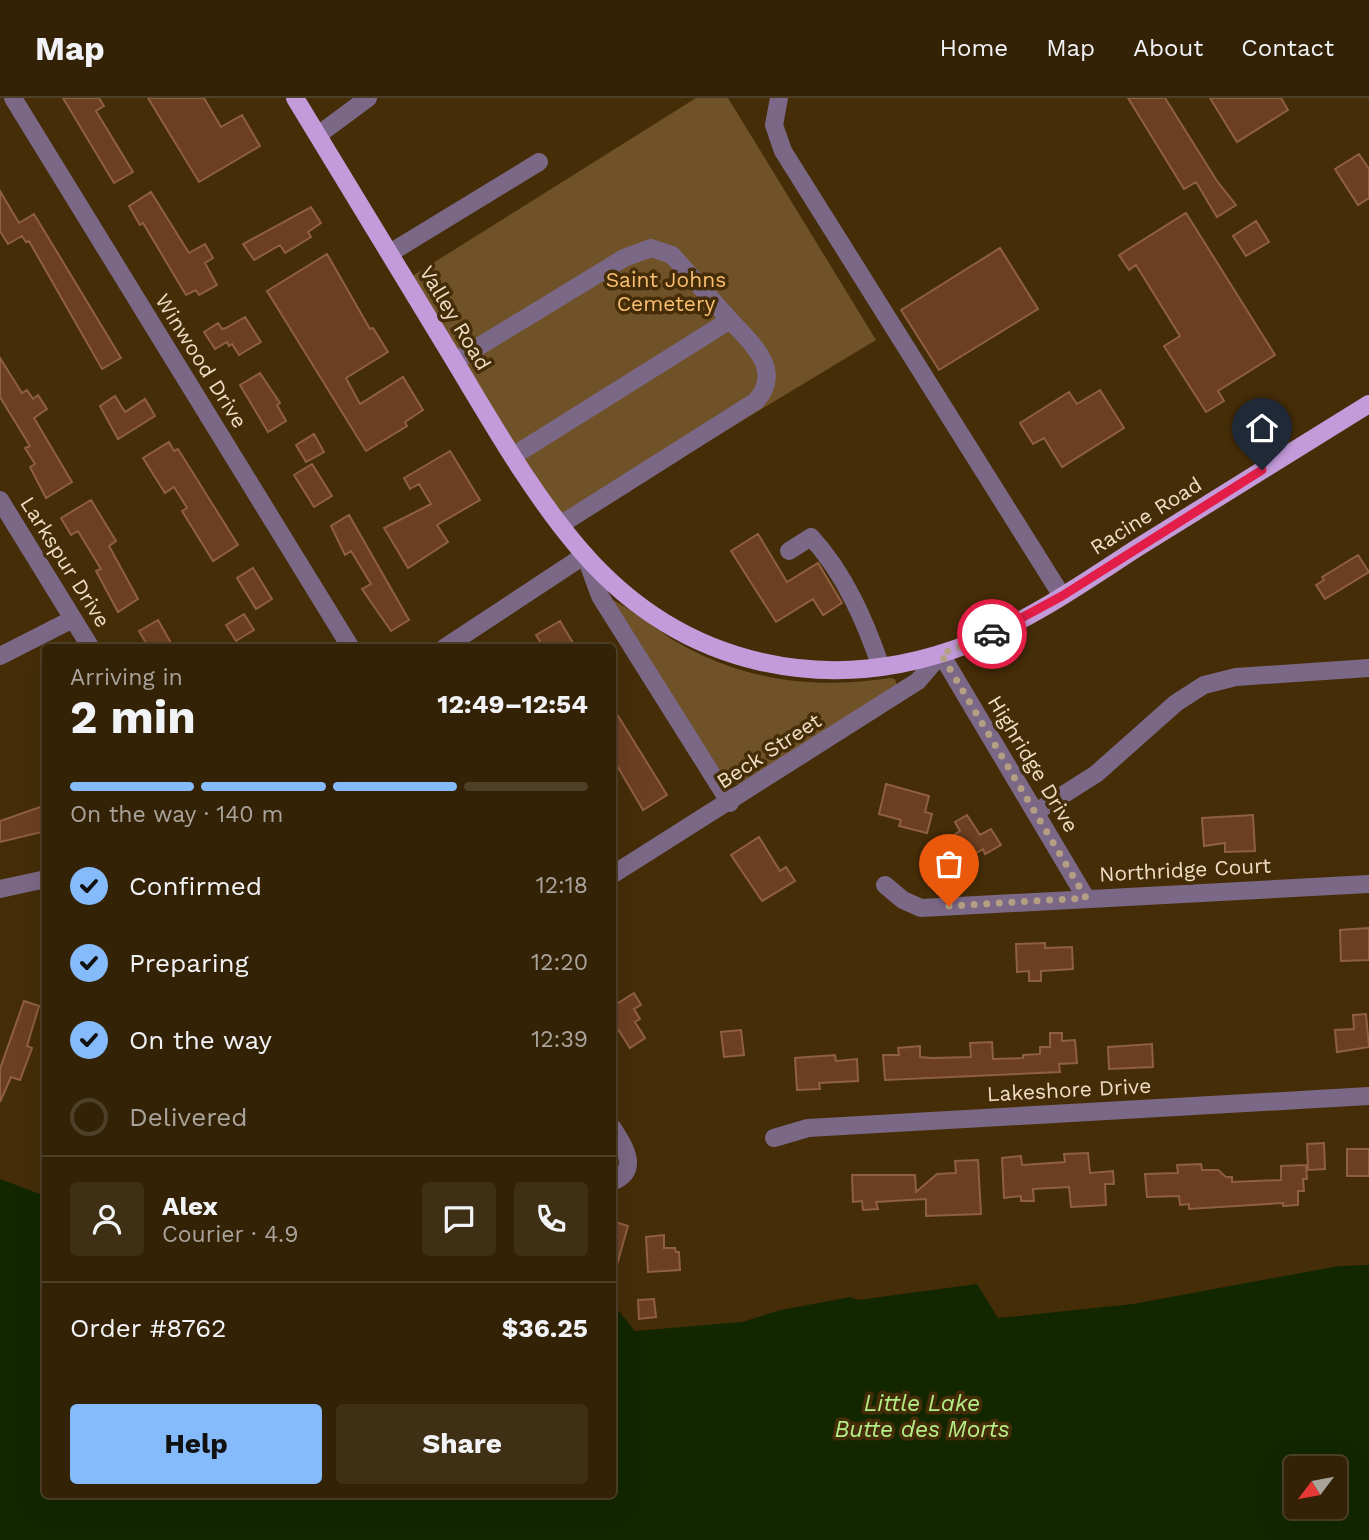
<!DOCTYPE html>
<html lang="en">
<head>
<meta charset="utf-8">
<style>
	:root { --surface:#342206; --page:#3f2f14; --text:#f1f3f6; --muted:#a9a49b; --line:#4e3f28; --accent:#85bbfb }
	body { margin:0; font-family:"Work Sans",sans-serif; background:var(--page); color:var(--text); height:100vh; display:flex; flex-direction:column; font-size:26px; white-space:nowrap }
	* { box-sizing:border-box; margin:0 }
	p { font-size:23px; color:var(--muted) }
	.icon { flex:none; width:38px; height:38px; fill:none; stroke:currentColor; stroke-width:2; stroke-linecap:round; stroke-linejoin:round }
	.map { position:relative; flex:1; overflow:hidden }
	.details { position:absolute; left:42px; top:546px; width:574px; height:854px; display:flex; flex-direction:column; background:var(--surface); border-radius:7px; box-shadow:0 7px 28px #0002,0 0 0 2px var(--line) }
	.details>* { flex:none }
	.needle { width:46px; rotate:238deg }
	.tools { position:absolute; left:1284px; top:1358px; display:grid; gap:14px }
	.tools a { display:grid; place-items:center; width:63px; height:63px; border-radius:7px; background:var(--surface); box-shadow:0 7px 28px #0002,0 0 0 2px var(--line); font-size:35px }
	.pin { position:absolute; display:grid; place-items:center; width:60px; height:60px; color:#fff; margin:-72px -30px; border-radius:50% 50% 50% 0; rotate:-45deg; box-shadow:0 0 7px #0007 }
	.pin .icon { rotate:45deg }
	.courier { position:absolute; display:grid; place-items:center; width:70px; height:70px; margin:-35px; border:5px solid #e11d48; border-radius:50%; background:#fff; color:#222; box-shadow:0 2px 9px #0007 }
	.headline em { font-style:normal; font-weight:700 }
	.headline div { display:flex; flex-direction:column-reverse }
	.headline { display:flex; align-items:center; justify-content:space-between; height:119px; padding:0 28px }
	h1 { font-size:46px; font-weight:700; line-height:52px }
	.bar { display:grid; grid-template-columns:repeat(4,1fr); gap:10px 7px; align-content:center; height:84px; padding:0 28px }
	.bar i { height:9px; border-radius:5px; background:var(--line) }
	.bar .selected { background:var(--accent) }
	.bar p { grid-column:span 4 }
	.line { display:flex; align-items:center; gap:18px; padding:0 28px; border-top:2px solid var(--line) }
	.line div { flex:1 }
	.round { display:grid; place-items:center; flex:none; width:74px; height:74px; border-radius:7px; background:var(--page) }
	ol { padding:0 28px; list-style:none }
	li { display:flex; align-items:center; gap:21px; height:77px }
	li p { margin-inline-start:auto }
	li .icon { padding:7px; border-radius:50%; background:var(--accent); color:#111; stroke-width:4 }
	li:last-child { color:var(--muted) }
	li i { width:38px; height:38px; border:4px solid var(--line); border-radius:50% }
	.action { display:flex; gap:14px; margin-top:auto; padding:14px 28px }
	.action a { flex:1; height:80px; border-radius:7px; background:var(--accent); color:#111; font-size:28px; font-weight:700; line-height:80px; text-align:center }
	.action a+a { background:var(--page); color:var(--text) }
	header { display:flex; align-items:center; gap:42px; box-sizing:border-box; height:98px; padding:0 35px; background:var(--surface); border-bottom:2px solid var(--line) }
	header strong { font-size:33px }
	nav { display:flex; gap:38px; margin-inline-start:auto; font-size:24px }
	.map>svg:first-child { display:block }
</style>
</head>
<body>
<header>
<strong>Map</strong>
<nav><a>Home</a><a>Map</a><a>About</a><a>Contact</a></nav>
</header>
<div class="map">
<svg width="1369" height="1442" viewBox="0 0 1369 1442">
	<rect width="100%" height="100%" fill="#452d08"/>
	<path fill="#705228" d="M696,0H728L876,242L563,431L406,182Z
		M610,501C618,502 661,534 673,542C741,582 812,592 890,580L895,581L897,588L739,686L728,683L722,675Z"/>
	<path fill="#122700" fill-rule="evenodd" d="M0,1081L45,1098L46,1396H612L613,1206L635,1233L742,1224L781,1212L850,1199L858,1202L977,1186L998,1220L1133,1206L1339,1168L1369,1167V1442H0ZM1297,1370H1335V1409H1297Z"/>
	<path fill="#6c3f21" stroke="#8f5f41" stroke-width="2" d="M63,0H99L104,8L96,13L133,74L114,85Z
		M148,0H204L221,29L242,17L260,48L199,84Z
		M1128,0H1165L1217,83L1236,107L1217,119L1196,84L1184,91Z
		M1210,0H1281L1288,12L1237,44Z
		M1359,56L1369,71V100L1358,107L1335,71Z
		M0,93L19,125L34,116L121,260L102,271L29,143L26,144L22,138L8,146L0,133Z
		M151,94L189,155L205,146L213,160L205,165L217,187L199,197L196,192L186,197L143,125L140,127L129,108Z
		M311,109L321,125L308,134L311,139L285,155L280,147L254,162L243,146Z
		M1186,115L1275,257L1218,293L1224,303L1206,314L1164,248L1180,238L1136,167L1129,172L1119,157Z
		M1256,123L1269,144L1246,158L1233,138Z
		M1000,150L1038,211L939,272L901,212Z
		M327,156L370,231L373,230L388,254L346,280L360,306L403,279L423,312L405,324L407,328L366,353L267,193Z
		M245,219L261,244L239,257L232,246L229,248L227,244L215,251L204,234L218,225L222,231L226,230Z
		M0,260L22,295L27,292L33,301L38,297L47,311L34,320L72,384L46,400L30,369L35,366L25,350L30,348L0,299Z
		M260,275L280,305L277,307L286,323L268,334L240,287Z
		M1100,292L1124,330L1062,369L1044,340L1033,346L1020,325L1069,294L1077,306Z
		M115,298L125,314L145,301L155,318L118,341L100,308Z
		M314,336L324,354L306,364L296,347Z
		M169,344L174,353L178,351L238,447L213,463L182,413L187,410L174,389L165,395L143,360Z
		M450,353L480,402L437,427L448,444L408,470L384,430L431,406L419,386L410,391L404,380Z
		M312,366L332,398L314,409L294,377Z
		M91,402L116,443L109,448L138,501L118,514L96,473L101,471L78,433L71,437L61,420Z
		M349,417L409,522L391,533L362,491L371,486L351,453L345,457L331,428Z
		M758,436L787,484L818,465L842,505L823,517L813,501L776,524L731,453Z
		M1358,457L1369,474L1325,501L1316,487L1324,482L1322,479Z
		M253,470L272,501L256,511L237,480Z
		M244,516L254,532L236,543L226,527Z
		M158,522L174,550H149L139,533Z
		M560,523L576,550H544L536,537Z
		M612,608L667,697L643,712L612,659Z
		M886,686L929,698L925,714L932,716L927,735L899,728L901,722L879,716Z
		M46,707V733L0,744V723Z
		M967,717L980,737L991,731L1001,747L985,756L983,751L954,769L940,746L960,733L955,724Z
		M1253,717L1255,753L1225,754V745L1204,748L1202,720Z
		M759,739L780,773L786,769L795,783L762,803L731,757Z
		M1369,830V862L1341,863L1340,832Z
		M1045,845V850L1072,849L1073,871L1041,873V883H1029V873L1017,874L1016,846Z
		M634,895L641,907L634,911L640,921L635,924L645,940L630,950L612,922V909Z
		M24,903L39,908L27,948L32,950L20,982L11,979L0,1004V971Z
		M1366,916L1369,949L1337,954L1335,932L1354,931L1353,917Z
		M741,932L744,957L724,959L721,934Z
		M1050,935H1062V943L1075,942L1077,965L1059,966L1060,974L885,982L883,957H899L898,950L920,948V959L932,960L971,959L970,945L992,944L993,961L1023,960V957L1040,956V949H1050Z
		M1152,946L1153,969L1109,971L1108,949Z
		M835,957L836,963L857,961L858,983L819,985L820,991L797,992L795,960Z
		M1324,1045L1325,1071L1308,1072L1307,1046Z
		M1347,1051H1369V1078H1347Z
		M1088,1055L1090,1075L1113,1073L1114,1086H1105L1106,1107L1071,1109L1069,1089L1033,1091L1034,1103H1021V1098L1004,1100L1002,1060L1021,1058L1022,1067L1065,1064L1064,1056Z
		M978,1062L981,1116L926,1118V1101L876,1104L878,1111L863,1112L862,1103L853,1104L852,1077H915L916,1094L937,1076L956,1075L955,1063Z
		M1201,1066L1202,1072H1218L1226,1079H1232V1084L1281,1082V1068L1306,1067L1307,1081H1303L1304,1093H1298V1107L1283,1108V1105L1189,1111V1106L1180,1107L1179,1098L1147,1099L1145,1076L1178,1075L1177,1067Z
		M612,1123L628,1128L616,1170H612Z
		M664,1137V1150H675L676,1154H679L680,1172L648,1174L646,1139Z
		M654,1201L656,1219L639,1221L638,1202Z"/>
	<g fill="none" stroke-linecap="round" stroke-linejoin="round">
		<path stroke="#7b6886" stroke-width="18" d="M13,0L351,550
			M779,0L774,27L783,53L1062,498
			M318,37L368,0
			M390,155L539,64
			M455,263L624,160L651,150L672,157L730,222
			M513,358L730,222C751,245 784,272 756,303L560,427
			M0,402L91,550
			M789,453L811,439C845,476 865,523 881,569
			M444,550L585,457L600,498L730,705
			M0,558L73,521
			M1036,714L1096,676L1176,605L1204,587L1236,579L1369,570
			M612,777L918,583L941,556L1086,800
			M885,787L903,802L921,810L1369,786
			M0,791L46,781
			M612,1029C624,1048 641,1072 612,1084
			M774,1040L808,1030L1369,998"/>
		<path stroke="#c39bda" stroke-width="18" d="M295,0C346,84 397,168 448,252C490,321 530,394 583,455C684,570 828,600 969,546C1029,523 1083,485 1137,450C1215,402 1292,353 1369,306"/>
	</g>
	<g fill="none" stroke-linecap="round" stroke-linejoin="round">
		<path stroke="#b49f83" stroke-width="7" stroke-dasharray="0 12.6" d="M949,808L1086,800L941,556L992,536"/>
		<path stroke="#e11d48" stroke-width="9" d="M992,536L1062,498L1262,372"/>
	</g>
	<g text-anchor="middle" stroke-width="7" stroke-linejoin="round" paint-order="stroke">
		<g font-size="21" fill="#fabf71" stroke="#452d08">
			<text x="666" y="189">Saint Johns<tspan x="666" dy="24">Cemetery</tspan></text>
		</g>
		<g font-size="21" fill="#f0ddc5" stroke="#452d08">
			<text transform="translate(455 220) rotate(59)" y="7">Valley Road</text>
			<text transform="translate(201 263) rotate(58)" y="7">Winwood Drive</text>
			<text transform="translate(1146 418) rotate(-32)" y="7">Racine Road</text>
			<text transform="translate(65 464) rotate(58)" y="7">Larkspur Drive</text>
			<text transform="translate(769 653) rotate(-33)" y="7">Beck Street</text>
			<text transform="translate(1033 666) rotate(59)" y="7">Highridge Drive</text>
			<text transform="translate(1185 772) rotate(-3)" y="7">Northridge Court</text>
			<text transform="translate(1069 992) rotate(-3)" y="7">Lakeshore Drive</text>
		</g>
		<g font-size="23" font-style="italic" fill="#b4ef88" stroke="#452d08">
			<text x="922" y="1313">Little Lake<tspan x="922" dy="26">Butte des Morts</tspan></text>
		</g>
	</g>
</svg>
<div class="tools">
<a><svg class="needle" viewBox="-14 -14 28 28"><path d="M0-13l5 13h-10z" fill="#e53935"/><path d="M0 13l5-13h-10z" fill="#a9a49b"/></svg></a>
</div>
<div class="pin" style="left:949px;top:808px;background:#ea580c"><svg class="icon" aria-label="bag" viewBox="0 0 24 24"><path d="M5 8h14l-1 12H6zM9 8a3 3 0 0 1 6 0"/></svg></div>
<div class="pin" style="left:1262px;top:372px;background:#1f2937"><svg class="icon" aria-label="home" viewBox="0 0 24 24"><path d="M3 11l9-7 9 7M6 9v11h12V9"/></svg></div>
<div class="courier" style="left:992px;top:536px"><svg class="icon" aria-label="car" viewBox="0 0 24 24"><path d="M5 17H2v-5l4-1 3-4h7l3 4 3 1v5h-3M9 17h6M6 11h13"/><circle cx="7" cy="17" r="2"/><circle cx="17" cy="17" r="2"/></svg></div>
<section class="details">
<div class="headline"><div><h1>2 min</h1><p>Arriving in</p></div><em>12:49–12:54</em></div>
<div class="bar"><i class="selected"></i><i class="selected"></i><i class="selected"></i><i></i><p>On the way · 140 m</p></div>
<ol>
<li><svg class="icon" aria-label="check" viewBox="0 0 24 24"><path d="M5 12l5 5 9-10"/></svg>Confirmed<p>12:18</p></li>
<li><svg class="icon" aria-label="check" viewBox="0 0 24 24"><path d="M5 12l5 5 9-10"/></svg>Preparing<p>12:20</p></li>
<li><svg class="icon" aria-label="check" viewBox="0 0 24 24"><path d="M5 12l5 5 9-10"/></svg>On the way<p>12:39</p></li>
<li><i></i>Delivered</li>
</ol>
<div class="line" style="height:126px"><a class="round"><svg class="icon" aria-label="person" viewBox="0 0 24 24"><circle cx="12" cy="8" r="4"/><path d="M4 21q1-7 8-7t8 7"/></svg></a><div><b>Alex</b><p>Courier · 4.9</p></div><a class="round"><svg class="icon" aria-label="chat" viewBox="0 0 24 24"><path d="M4 5h16v11H9l-5 4z"/></svg></a><a class="round"><svg class="icon" aria-label="phone" viewBox="0 0 24 24"><path d="M5 4h4l2 5-3 2q2 4 5 5l2-3 5 2v4C11 20 4 13 5 4z"/></svg></a></div>
<div class="line" style="height:91px"><div>Order #8762</div><b>$36.25</b></div>
<div class="action"><a>Help</a><a>Share</a></div>
</section>
</div>
</body>
</html>
